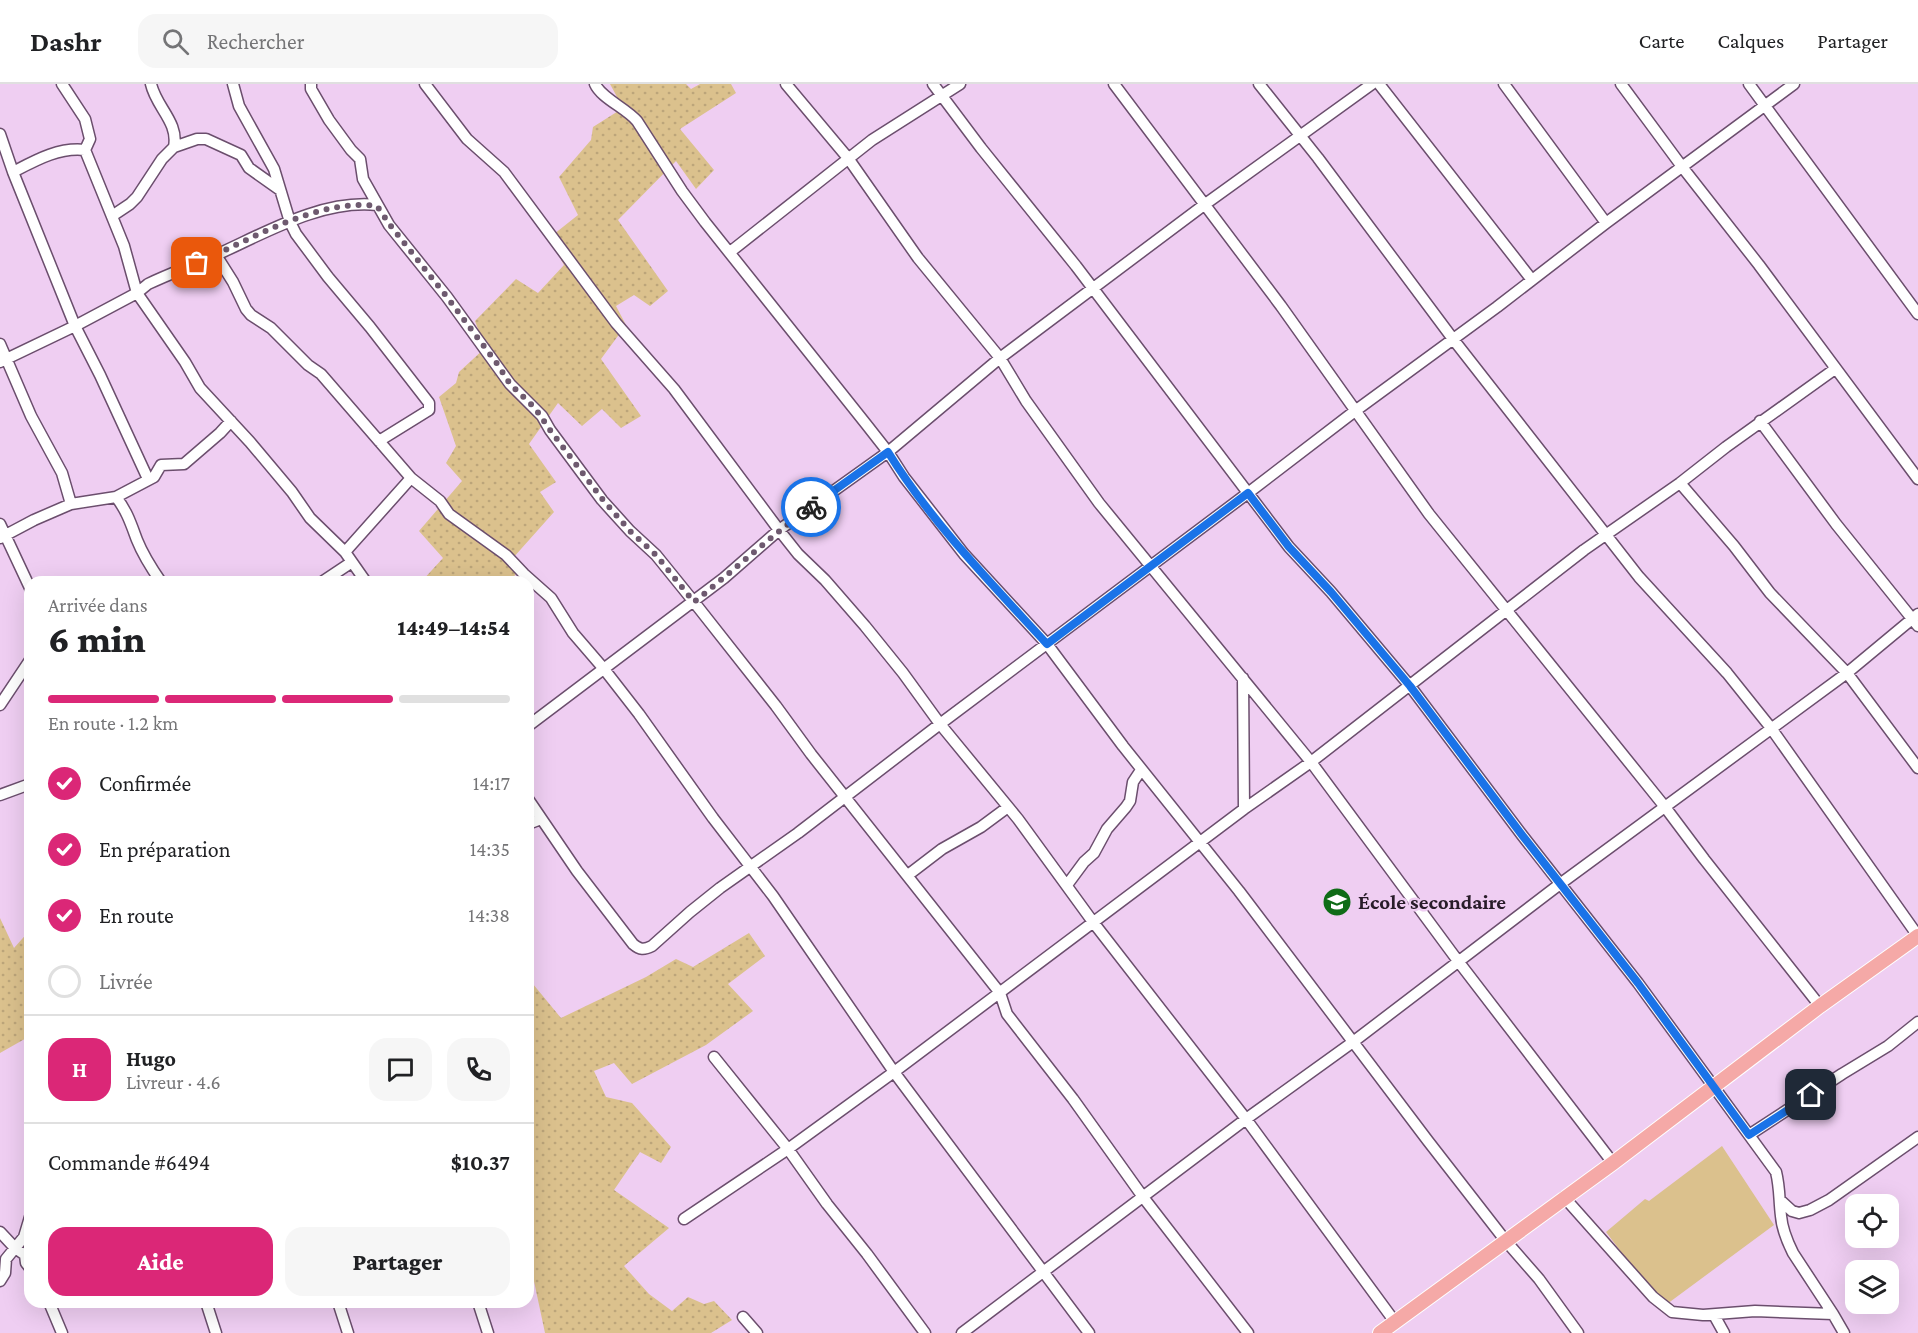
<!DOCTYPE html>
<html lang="fr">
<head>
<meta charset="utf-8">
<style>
	:root { --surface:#fff; --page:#f6f6f6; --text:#202124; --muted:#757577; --line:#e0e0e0; --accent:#db2777 }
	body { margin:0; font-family:"Crimson Pro",serif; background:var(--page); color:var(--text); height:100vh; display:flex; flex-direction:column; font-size:22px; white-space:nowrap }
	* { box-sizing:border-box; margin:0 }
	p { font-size:20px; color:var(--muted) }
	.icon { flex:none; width:33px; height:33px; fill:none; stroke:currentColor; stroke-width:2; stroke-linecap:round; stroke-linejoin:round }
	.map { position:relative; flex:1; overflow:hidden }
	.sheet { position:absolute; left:24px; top:492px; width:510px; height:732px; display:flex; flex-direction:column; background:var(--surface); border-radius:18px; box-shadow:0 6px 24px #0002 }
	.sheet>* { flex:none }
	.tools { position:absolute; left:1845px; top:1110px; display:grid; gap:12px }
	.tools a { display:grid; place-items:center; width:54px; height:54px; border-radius:12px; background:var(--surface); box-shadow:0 6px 24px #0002; font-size:30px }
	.pin { position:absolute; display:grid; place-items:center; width:51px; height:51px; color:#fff; margin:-26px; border-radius:12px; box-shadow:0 3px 9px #0006 }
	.courier { position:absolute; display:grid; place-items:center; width:60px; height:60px; margin:-30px; border:4px solid #1a73e8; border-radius:50%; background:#fff; color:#222; box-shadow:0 2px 8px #0007 }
	.head em { font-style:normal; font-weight:800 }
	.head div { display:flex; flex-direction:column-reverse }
	.head { display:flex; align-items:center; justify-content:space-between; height:102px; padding:0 24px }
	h1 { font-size:39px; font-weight:800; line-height:45px }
	.bar { display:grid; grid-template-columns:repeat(4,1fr); gap:9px 6px; align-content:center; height:72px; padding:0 24px }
	.bar i { height:8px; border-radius:4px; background:var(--line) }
	.bar .current { background:var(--accent) }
	.bar p { grid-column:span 4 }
	.line { display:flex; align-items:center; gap:15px; padding:0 24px; border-top:2px solid var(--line) }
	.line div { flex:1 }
	.round { display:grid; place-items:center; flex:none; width:63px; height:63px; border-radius:18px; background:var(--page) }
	ol { padding:0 24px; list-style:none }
	li { display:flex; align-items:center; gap:18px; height:66px }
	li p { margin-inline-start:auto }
	li .icon { padding:6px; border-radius:50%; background:var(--accent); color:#fff; stroke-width:4 }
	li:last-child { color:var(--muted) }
	li i { width:33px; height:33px; border:3px solid var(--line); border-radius:50% }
	.button { display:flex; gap:12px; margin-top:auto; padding:12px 24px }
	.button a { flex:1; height:69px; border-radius:18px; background:var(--accent); color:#fff; font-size:24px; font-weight:800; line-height:69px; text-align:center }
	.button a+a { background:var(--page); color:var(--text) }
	header { display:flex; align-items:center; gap:36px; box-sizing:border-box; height:84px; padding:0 30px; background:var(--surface); border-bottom:2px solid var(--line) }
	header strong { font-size:28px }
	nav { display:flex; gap:33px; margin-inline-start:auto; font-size:21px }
	.search { width:420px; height:54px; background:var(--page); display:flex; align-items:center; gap:15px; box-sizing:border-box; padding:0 21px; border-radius:18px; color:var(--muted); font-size:22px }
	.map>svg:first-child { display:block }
</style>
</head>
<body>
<header>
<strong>Dashr</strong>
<div class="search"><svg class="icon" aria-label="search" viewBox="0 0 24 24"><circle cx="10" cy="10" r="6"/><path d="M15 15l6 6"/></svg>Rechercher</div>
<nav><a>Carte</a><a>Calques</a><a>Partager</a></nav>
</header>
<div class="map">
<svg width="1918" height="1249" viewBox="0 0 1918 1249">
	<defs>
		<pattern id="grass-dots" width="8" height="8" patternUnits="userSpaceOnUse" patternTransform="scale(1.5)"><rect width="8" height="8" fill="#dbc18d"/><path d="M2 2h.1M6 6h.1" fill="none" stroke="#bca57a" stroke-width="1.8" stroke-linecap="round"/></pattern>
	</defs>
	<rect width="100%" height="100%" fill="#efcef2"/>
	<path fill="url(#grass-dots)" d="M610,0H686L691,5L700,0H731L736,9L680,45L714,86L696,105L676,77L618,136L668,207L650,222L634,211L616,222L626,241L601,275L641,332L621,344L602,325L582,342L558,319L529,360L556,398L540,408L554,428L513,474L518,487L510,498H421L443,474L419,447L462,397L446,379L456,362L439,313L456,299L459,288L485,264L475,237L516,195L538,209L564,181L549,154L578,131L559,93L591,56L593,43L623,24Z
		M0,834L14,864L30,846V952L0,969Z
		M749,849L765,872L728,900L753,927L706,961L632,1000L614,979L594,987L606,1013L632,1019L671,1063L661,1079L640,1068L614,1106L669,1144L624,1182L649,1210L672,1227L688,1213L704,1220L714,1217L732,1236L711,1249H545L528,1169V894L561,934L646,893L676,875L693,883Z"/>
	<path fill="#dbc18d" d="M1722,1062L1774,1141L1667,1220L1652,1209L1606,1148L1645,1115L1649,1117Z"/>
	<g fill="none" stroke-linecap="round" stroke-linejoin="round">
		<g stroke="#6b4e6d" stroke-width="13">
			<path id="minor" d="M62,0L85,35L90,55L85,66L124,162L137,209L185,278L200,304L250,358L292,408L310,434L345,468L366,498
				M233,0L239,22L274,85L290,138L296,150L328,193L370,243L429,319V326L379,357
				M311,0V5L329,36L351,66L360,75L363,95L389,141L447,213L510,300L542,332L550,346L602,416L630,447L656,471L694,518L776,622L811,670L1000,909L1007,930L1073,1015L1143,1113L1248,1249
				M425,0L467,55L504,88L616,239L674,305L779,446L798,470L825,496L865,542L903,589L940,640L1018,735L1093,838L1246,1035L1395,1238
				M595,0C601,14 626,24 637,37L682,107L705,138L866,340L888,368L904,393L964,470L1047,560L1123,662L1239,807L1428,1057L1505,1156L1539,1195L1578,1249
				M786,0L848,74L918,174L1000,274L1026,317L1099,419L1311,678L1458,877L1613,1079
				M933,0L981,64L1076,182L1289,463L1331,508L1410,602L1522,751L1638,899L1776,1088C1780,1104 1779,1116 1781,1132C1782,1145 1787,1157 1793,1169L1833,1230
				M1114,0L1281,222L1429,430L1665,723L1704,775L1820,922
				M1259,0L1318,74L1453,255L1639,493L1727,589L1771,644L1918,852
				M1379,0L1532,196
				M1504,0L1606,139
				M1621,0L1683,84L1759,181L1918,395
				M1749,0L1918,230
				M0,50L13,88L75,242L100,291L148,395
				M174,63L197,55H206L241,71L249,84L280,106
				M13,88C36,76 59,63 85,66
				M112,132L130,120L137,113L162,75L174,63C179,38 156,23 151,0
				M730,168L872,56L960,0
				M216,171L233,198L246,225L251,231L271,244L308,281L321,290L411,394L440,417L449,430L506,471L524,490L551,514L573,549L604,585L639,630L713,734L773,812L894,988L1089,1249
				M0,260L31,332L62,389L71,420
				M0,278L75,242L137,209L148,200C171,189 194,181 216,171C265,149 322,115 377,121
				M1760,337L1836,440L1918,542
				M1680,399L1734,462L1770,509L1847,589L1918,684
				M116,413C127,427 131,440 137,456C143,471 152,485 161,498
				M0,440L30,504
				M0,454L34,436L71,420L116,413L154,393L161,381L184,380L220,349L231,337
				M345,468L411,394
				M322,498L352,478
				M1243,594L1244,725
				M0,621L30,576
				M528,642L724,494L779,446L888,368L1000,274L1204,121L1372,0
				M0,711L30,700
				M528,715L577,787L633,860C640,866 644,866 652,862L690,828L720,804L798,749L940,640L1248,409L1355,327L1497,223L1606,139L1794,0
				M528,740L541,735
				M908,791L942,765L981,743L1008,723
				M1067,801L1084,778L1094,769L1107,745L1126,723L1130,717L1133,698L1141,686
				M714,973L788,1065L827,1120L867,1170L925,1249
				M1749,1051L1842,990L1888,962L1918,938
				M1564,1113L1653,1213L1672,1228L1703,1231L1755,1227L1833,1230L1844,1249
				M1780,1116L1792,1127L1799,1129L1810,1126L1829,1116L1918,1053
				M684,1135L788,1065L894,988L1244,725L1311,678L1584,466L1680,399L1726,363L1835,285
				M0,1148L15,1164L25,1171L26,1179L30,1184
				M0,1197L5,1189L6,1175L24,1153L30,1133
				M49,1218L62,1249
				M206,1218L216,1249
				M338,1218L348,1249
				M478,1218L488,1249
				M1714,1231L1724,1249
				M743,1233L757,1249
				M962,1249L1246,1035L1353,958L1560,800L1847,589L1918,530"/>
		</g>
		<g stroke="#fff" stroke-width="16">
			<path id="major" d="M1380,1249L1613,1079L1820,922L1918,852"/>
		</g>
		<use href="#minor" stroke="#fff" stroke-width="10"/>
		<use href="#major" stroke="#f5a9a7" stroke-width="14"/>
	</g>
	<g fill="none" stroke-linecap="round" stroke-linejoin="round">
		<path stroke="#6e5a6f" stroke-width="6" stroke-dasharray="0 10.8" d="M197,179C251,156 317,114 377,122L390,141L447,213L498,281L510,300L535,324L550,346L603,416L630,447L656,471L694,518C734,486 771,452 811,423"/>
		<path stroke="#1a73e8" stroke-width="8" d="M811,423L888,368C932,439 991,499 1047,560L1248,409L1289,463L1331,508L1410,602L1522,751L1638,899L1749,1051L1811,1011"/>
	</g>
	<defs>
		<g id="school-disc" transform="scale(1.5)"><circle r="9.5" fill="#0f6c17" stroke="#efcef2"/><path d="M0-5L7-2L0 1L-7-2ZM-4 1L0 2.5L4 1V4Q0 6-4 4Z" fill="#fff"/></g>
	</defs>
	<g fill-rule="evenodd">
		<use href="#school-disc" x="1337" y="818"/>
	</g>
	<g text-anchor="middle" stroke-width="5" stroke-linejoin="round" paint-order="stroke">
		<g font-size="21" font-weight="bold" fill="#281c29" stroke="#efcef2" text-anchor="start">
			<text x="1358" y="825">École secondaire</text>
		</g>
	</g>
</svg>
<div class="tools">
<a><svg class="icon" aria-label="locate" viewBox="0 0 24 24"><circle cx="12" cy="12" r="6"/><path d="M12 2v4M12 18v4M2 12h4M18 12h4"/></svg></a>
<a><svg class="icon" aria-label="layers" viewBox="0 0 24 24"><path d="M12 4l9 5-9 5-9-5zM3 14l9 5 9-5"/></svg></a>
</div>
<div class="pin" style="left:197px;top:179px;background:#ea580c"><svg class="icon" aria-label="bag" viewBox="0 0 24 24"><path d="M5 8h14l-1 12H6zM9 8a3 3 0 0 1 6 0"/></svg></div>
<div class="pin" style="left:1811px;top:1011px;background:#1f2937"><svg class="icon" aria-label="home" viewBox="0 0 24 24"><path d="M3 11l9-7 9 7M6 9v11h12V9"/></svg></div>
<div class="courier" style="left:811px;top:423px"><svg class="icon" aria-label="bike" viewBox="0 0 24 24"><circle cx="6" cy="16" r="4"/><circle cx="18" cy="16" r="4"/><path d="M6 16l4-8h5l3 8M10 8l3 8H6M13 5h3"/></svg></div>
<section class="sheet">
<div class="head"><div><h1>6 min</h1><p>Arrivée dans</p></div><em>14:49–14:54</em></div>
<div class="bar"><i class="current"></i><i class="current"></i><i class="current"></i><i></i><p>En route · 1.2 km</p></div>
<ol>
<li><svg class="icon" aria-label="check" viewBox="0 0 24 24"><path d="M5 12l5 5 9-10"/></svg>Confirmée<p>14:17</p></li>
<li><svg class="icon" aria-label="check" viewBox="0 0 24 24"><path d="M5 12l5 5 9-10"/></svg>En préparation<p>14:35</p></li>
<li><svg class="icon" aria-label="check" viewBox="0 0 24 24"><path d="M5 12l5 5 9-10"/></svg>En route<p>14:38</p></li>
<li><i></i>Livrée</li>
</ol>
<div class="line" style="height:108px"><b class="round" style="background:var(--accent);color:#fff">H</b><div><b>Hugo</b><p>Livreur · 4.6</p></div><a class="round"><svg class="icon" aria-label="chat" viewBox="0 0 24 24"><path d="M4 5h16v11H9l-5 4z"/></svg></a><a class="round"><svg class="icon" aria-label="phone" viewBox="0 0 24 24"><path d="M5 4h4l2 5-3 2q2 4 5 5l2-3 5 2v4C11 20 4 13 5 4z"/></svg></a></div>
<div class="line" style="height:78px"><div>Commande #6494</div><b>$10.37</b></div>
<div class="button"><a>Aide</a><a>Partager</a></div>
</section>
</div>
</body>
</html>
